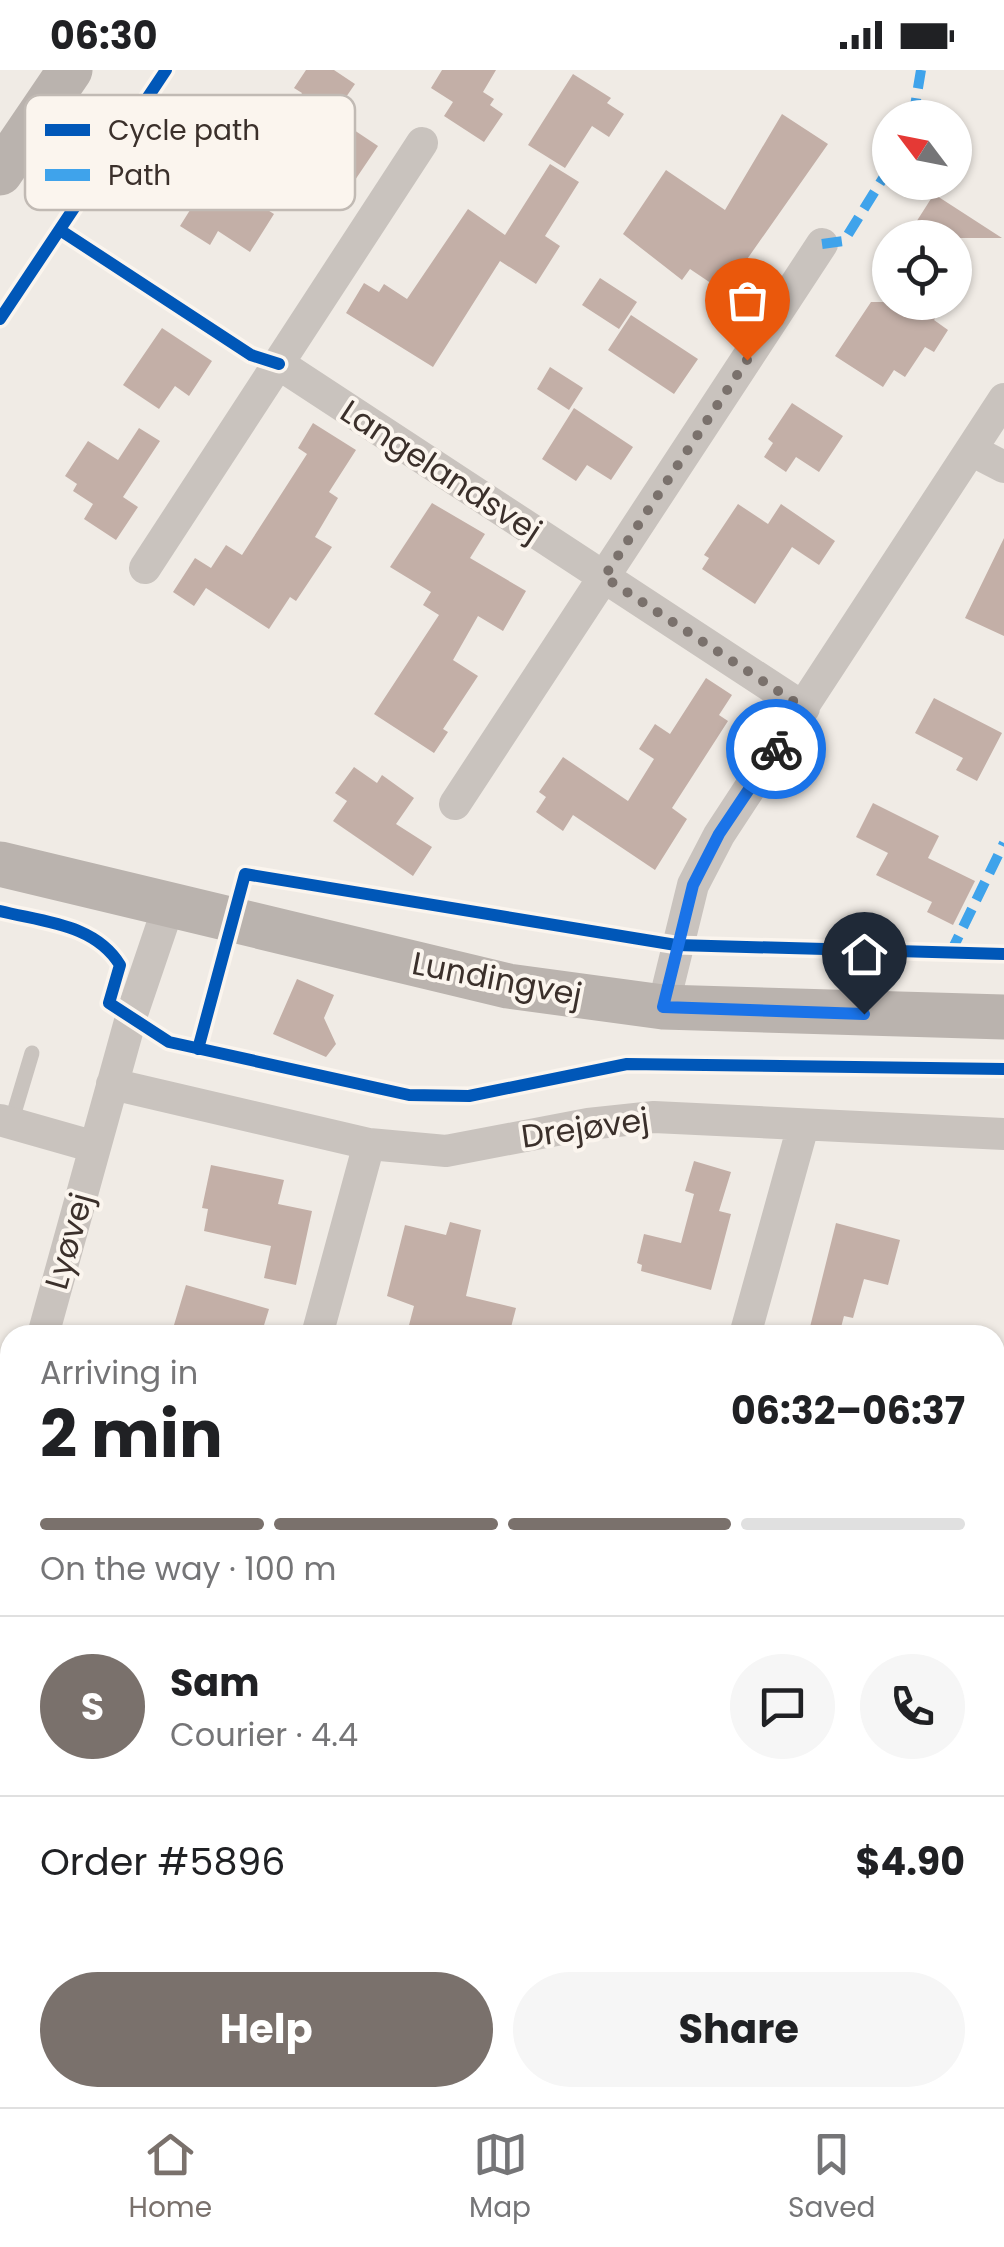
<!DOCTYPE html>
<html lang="en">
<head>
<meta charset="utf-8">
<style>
	:root { --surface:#fff; --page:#f6f6f6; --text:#202124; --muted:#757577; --line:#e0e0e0; --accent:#7a716c }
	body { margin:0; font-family:Poppins,sans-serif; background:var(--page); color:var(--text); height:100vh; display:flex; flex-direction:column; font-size:38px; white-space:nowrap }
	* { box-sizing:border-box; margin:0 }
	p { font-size:32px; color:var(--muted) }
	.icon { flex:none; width:55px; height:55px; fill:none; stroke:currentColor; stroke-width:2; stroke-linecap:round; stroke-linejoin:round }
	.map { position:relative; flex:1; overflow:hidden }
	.panel { position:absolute; left:0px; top:1255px; width:1005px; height:782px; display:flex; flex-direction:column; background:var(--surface); border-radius:30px 30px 0 0; box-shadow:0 2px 8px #0004 }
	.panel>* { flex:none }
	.needle { width:65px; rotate:302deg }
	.buttons { position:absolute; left:872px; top:30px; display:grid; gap:20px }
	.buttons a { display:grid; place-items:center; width:100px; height:100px; border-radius:50%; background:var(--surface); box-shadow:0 2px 8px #0004; font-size:50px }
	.pin { position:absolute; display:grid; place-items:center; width:85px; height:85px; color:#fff; margin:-102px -42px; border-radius:50% 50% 50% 0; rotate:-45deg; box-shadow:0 0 10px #0007 }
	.pin .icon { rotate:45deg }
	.courier { position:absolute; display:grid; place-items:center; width:100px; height:100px; margin:-50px; border:8px solid #1a73e8; border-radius:50%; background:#fff; color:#222; box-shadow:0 2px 12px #0007 }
	.head em { font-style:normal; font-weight:700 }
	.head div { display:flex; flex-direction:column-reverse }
	.head { display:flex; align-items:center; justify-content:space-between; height:170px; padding:0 40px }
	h1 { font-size:65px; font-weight:700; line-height:75px }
	.bar { display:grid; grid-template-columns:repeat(4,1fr); gap:15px 10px; align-content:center; height:120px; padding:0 40px }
	.bar i { height:12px; border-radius:8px; background:var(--line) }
	.bar .selected { background:var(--accent) }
	.bar p { grid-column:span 4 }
	.line { display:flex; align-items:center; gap:25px; padding:0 40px; border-top:2px solid var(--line) }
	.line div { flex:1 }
	.round { display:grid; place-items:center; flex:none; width:105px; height:105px; border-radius:52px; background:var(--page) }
	.action { display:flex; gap:20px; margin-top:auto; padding:20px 40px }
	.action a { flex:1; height:115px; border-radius:60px; background:var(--accent); color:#fff; font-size:40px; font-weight:700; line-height:115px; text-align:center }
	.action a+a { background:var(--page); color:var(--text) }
	.status { display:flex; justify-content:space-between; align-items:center; height:70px; padding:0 50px; background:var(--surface); direction:ltr }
	.status svg { height:28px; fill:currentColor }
	.menu { display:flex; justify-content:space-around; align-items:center; height:140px; border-top:2px solid var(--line); background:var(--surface); font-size:28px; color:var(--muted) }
	.menu a { display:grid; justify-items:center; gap:5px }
	.menu .selected { color:var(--accent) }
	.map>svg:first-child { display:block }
</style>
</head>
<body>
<div class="status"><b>06:30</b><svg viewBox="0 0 49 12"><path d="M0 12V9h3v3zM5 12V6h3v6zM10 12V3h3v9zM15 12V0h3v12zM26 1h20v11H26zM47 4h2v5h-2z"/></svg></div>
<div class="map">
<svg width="1004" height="2037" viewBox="0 0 1004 2037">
	<rect width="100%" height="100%" fill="#f0ebe5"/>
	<path fill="#d1d6bf" d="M995,1635L1004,1638V1766L995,1789Z"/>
	<path fill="#c3afa7" d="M306,0H334L355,14L333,46L378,76L353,113L330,98L323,109L297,92L309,73L296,64L311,41L297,32L302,23L294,18Z
		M442,0H496L483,22L494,29L490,35L503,44L484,72L444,46L453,32L431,18Z
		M573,4L611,28L607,33L624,44L609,67L592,56L565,98L528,75Z
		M782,44L828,74L724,222L690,199L682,210L623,164L666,100L725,140Z
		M550,94L579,112L545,166L560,176L536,214L500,191L433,297L346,243L364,213L379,222L384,214L407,229L468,139L505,165Z
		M212,105L274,144L250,182L218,161L210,175L180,156Z
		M934,124L1002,168H906Z
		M600,208L637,232L619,259L582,235Z
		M871,232H946L934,250L948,260L934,282L925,277L905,307L894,300L883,317L835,286Z
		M631,245L698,289L674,324L608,280Z
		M162,258L212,291L189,326L175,316L159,339L123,315Z
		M550,297L583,318L569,340L537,319Z
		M792,333L843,366L819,402L796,387L786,402L764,387L773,373L768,369Z
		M574,338L633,377L611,410L587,395L576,411L542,389Z
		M313,353L356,380L329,422L338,428L315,467L332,477L296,531L290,527L269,559L206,518L194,536L173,522L195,488L211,498L226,475L242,485L307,384L298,378Z
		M139,358L160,371L123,427L138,437L116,470L84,449L93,434L73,421L77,414L65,406L88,371L118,390Z
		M432,433L485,464L470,488L526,521L503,561L478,546L453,590L478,606L443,659L448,662L434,683L374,644L439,545L423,535L431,522L390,497Z
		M738,434L768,454L781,434L835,471L819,495L792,477L755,534L702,499L709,488L704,485Z
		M1004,468V566L965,548Z
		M706,608L732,625L719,645L728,651L672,738L687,749L655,800L573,745L563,761L536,742L546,727L539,722L563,687L628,731L654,689L639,679L655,654L670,664Z
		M934,628L1002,663L977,711L956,700L963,688L915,663Z
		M354,697L377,713L382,705L414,728L396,754L432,777L413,806L333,751L347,731L335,723Z
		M873,733L939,766L928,788L975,811L953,855L927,842L932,832L876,805L888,783L856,767Z
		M297,909L334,925L324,948L336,974L326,987L273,964Z
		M694,1091L731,1102L719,1141L731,1144L711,1220L641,1201L642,1195L637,1193L644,1164L681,1173L694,1124L685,1121Z
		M211,1095L284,1110L278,1134L312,1141L296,1215L264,1208L271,1176L204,1161L208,1139L202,1138Z
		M450,1152L481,1160L466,1226L516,1238L509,1265H433L408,1259L414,1236L387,1226L405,1155L446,1165Z
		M836,1153L900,1170L888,1215L864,1209L853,1248L844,1246L839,1265H808Z
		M186,1215L269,1239L261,1265H176L179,1256L174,1255Z"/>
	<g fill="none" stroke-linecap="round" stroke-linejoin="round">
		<path stroke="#c9c3be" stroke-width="15" d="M11,1053L32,983"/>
		<path stroke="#c9c3be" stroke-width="32" d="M279,294L804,638
			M973,381L1004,397
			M145,498L422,73
			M455,734L822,174
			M663,937L693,815L719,765L1004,329
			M112,1014L369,1074L446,1081L588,1054L654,1047L1004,1064
			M0,1050L95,1077
			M43,1265L132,944L169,835
			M317,1265L369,1074
			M745,1265L803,1056
			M0,1418L10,1382
			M0,1675L10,1679
			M856,2028L873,2037"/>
		<path stroke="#bab3ae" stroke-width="45" d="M0,103L70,0
			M0,794L508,916L663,937L1004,947"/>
		<path stroke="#3fa3eb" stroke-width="10" stroke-dasharray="20 10" stroke-linecap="butt" d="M913,48L921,0
			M822,174L844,171L890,97
			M950,884L1004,773"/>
		<g stroke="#fbf5ee" stroke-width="19">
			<path id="cycleway" d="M60,160L251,285L279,294
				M0,249L166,0
				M0,841C44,852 95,854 120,895L109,933L169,972L409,1025L469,1026L627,994L1004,999
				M198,979L245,804L676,875L1004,884"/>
		</g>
		<use href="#cycleway" stroke="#0057b8" stroke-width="12"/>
	</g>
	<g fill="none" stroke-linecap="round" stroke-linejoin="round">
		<path stroke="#7a716c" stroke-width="10" stroke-dasharray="0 18" d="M747,290L604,507L804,638L776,679"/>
		<path stroke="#1a73e8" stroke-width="12" d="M776,679L719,764L693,815L663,937L864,944"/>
	</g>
	<g text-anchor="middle" stroke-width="8" stroke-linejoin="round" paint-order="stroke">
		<g font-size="32" fill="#3b302b" stroke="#fbf5ee">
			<text transform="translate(441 401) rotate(33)" y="11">Langelandsvej</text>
			<text transform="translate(497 909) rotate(11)" y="11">Lundingvej</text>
			<text transform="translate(585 1058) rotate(-8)" y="11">Drejøvej</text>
			<text transform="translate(69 1171) rotate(-74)" y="11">Lyøvej</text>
		</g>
	</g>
	<rect x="25" y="25" width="330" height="115" rx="15" fill="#fbf5ee" stroke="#c1bab4" stroke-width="2.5"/>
	<rect x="45" y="54" width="45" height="12" fill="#0057b8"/>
	<rect x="45" y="99" width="45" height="12" fill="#3fa3eb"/>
	<g font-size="28" fill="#3b302b">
		<text x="108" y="70">Cycle path</text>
		<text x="108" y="115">Path</text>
	</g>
</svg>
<div class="buttons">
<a><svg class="needle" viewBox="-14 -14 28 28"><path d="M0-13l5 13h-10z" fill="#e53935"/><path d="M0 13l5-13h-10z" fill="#757577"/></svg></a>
<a><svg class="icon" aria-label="locate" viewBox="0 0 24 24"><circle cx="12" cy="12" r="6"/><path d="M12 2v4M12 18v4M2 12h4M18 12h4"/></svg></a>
</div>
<div class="pin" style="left:747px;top:290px;background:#ea580c"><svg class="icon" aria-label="bag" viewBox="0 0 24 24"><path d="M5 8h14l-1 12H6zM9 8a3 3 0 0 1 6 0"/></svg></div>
<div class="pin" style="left:864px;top:944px;background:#1f2937"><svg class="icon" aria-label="home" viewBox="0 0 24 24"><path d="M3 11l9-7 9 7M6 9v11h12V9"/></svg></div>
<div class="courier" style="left:776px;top:679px"><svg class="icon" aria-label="bike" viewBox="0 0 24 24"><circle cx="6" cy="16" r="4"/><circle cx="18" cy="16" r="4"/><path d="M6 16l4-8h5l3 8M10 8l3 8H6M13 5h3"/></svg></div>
<section class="panel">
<div class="head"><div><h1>2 min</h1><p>Arriving in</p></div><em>06:32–06:37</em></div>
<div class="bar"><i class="selected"></i><i class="selected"></i><i class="selected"></i><i></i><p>On the way · 100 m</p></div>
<div class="line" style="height:180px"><b class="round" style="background:var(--accent);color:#fff">S</b><div><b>Sam</b><p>Courier · 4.4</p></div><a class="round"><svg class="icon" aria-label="chat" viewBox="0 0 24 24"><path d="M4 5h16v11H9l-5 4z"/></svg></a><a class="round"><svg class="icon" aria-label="phone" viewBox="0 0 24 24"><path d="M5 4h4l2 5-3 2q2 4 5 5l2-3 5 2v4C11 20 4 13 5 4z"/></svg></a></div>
<div class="line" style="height:130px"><div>Order #5896</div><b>$4.90</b></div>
<div class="action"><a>Help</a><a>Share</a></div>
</section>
</div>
<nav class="menu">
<a class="selected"><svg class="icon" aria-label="home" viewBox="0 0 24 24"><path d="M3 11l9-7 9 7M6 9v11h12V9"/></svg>Home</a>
<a><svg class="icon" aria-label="map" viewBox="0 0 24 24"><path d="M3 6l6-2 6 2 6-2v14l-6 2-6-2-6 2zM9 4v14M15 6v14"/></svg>Map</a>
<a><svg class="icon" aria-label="saved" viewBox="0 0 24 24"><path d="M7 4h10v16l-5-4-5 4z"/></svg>Saved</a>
</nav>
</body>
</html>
